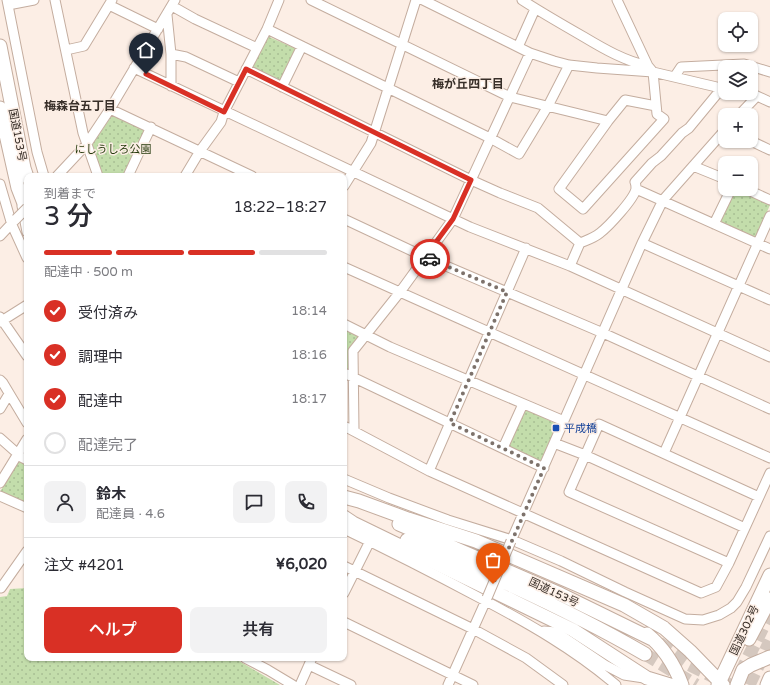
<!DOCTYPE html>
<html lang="ja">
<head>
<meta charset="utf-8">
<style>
	:root { --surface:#fff; --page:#f2f2f3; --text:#2b2b33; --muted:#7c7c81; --line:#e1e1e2; --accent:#d93025 }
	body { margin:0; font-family:"Varela Round","Noto Sans JP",sans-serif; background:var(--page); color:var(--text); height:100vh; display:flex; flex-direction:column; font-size:15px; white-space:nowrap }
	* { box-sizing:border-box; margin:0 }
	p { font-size:13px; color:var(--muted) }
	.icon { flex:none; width:22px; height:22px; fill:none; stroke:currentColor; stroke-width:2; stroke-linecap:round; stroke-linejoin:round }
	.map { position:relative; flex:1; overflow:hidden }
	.drawer { position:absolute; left:24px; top:173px; width:323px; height:488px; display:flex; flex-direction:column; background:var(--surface); border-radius:8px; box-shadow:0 1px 3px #0004 }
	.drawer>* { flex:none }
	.tools { position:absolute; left:718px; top:12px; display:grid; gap:8px }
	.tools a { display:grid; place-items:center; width:40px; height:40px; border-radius:8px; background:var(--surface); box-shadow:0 1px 3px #0004; font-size:20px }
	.pin { position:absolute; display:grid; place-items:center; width:34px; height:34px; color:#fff; margin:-41px -17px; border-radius:50% 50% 50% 0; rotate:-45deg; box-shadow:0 0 4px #0007 }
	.pin .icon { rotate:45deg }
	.courier { position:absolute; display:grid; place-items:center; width:40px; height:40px; margin:-20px; border:3px solid #d93025; border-radius:50%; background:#fff; color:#222; box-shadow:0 1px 5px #0007 }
	.headline em { font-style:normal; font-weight:600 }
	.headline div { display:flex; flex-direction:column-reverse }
	.headline { display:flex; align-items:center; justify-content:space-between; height:68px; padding:0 20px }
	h1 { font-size:26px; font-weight:600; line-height:30px }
	.bar { display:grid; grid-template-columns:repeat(4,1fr); gap:6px 4px; align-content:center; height:48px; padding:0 20px }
	.bar i { height:5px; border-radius:3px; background:var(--line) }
	.bar .current { background:var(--accent) }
	.bar p { grid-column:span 4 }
	.line { display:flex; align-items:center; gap:10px; padding:0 20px; border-top:1px solid var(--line) }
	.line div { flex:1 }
	.round { display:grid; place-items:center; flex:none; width:42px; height:42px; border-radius:8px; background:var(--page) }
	ol { padding:0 20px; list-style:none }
	li { display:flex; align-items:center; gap:12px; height:44px }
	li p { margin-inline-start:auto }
	li .icon { padding:4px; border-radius:50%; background:var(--accent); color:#fff; stroke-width:4 }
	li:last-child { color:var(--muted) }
	li i { width:22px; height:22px; border:2px solid var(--line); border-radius:50% }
	.action { display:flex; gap:8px; margin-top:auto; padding:8px 20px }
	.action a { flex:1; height:46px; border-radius:8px; background:var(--accent); color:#fff; font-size:16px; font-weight:600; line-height:46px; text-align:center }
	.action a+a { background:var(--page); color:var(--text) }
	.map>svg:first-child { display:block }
</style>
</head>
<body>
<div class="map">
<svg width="770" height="685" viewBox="0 0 770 685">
	<defs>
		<pattern id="park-dots" width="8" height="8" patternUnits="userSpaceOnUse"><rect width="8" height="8" fill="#c3ddab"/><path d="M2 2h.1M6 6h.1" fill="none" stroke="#a8be93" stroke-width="1.8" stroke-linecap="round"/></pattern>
	</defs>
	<rect width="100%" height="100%" fill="#fceee5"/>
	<path fill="url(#park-dots)" d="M267,36L299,50L283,82H279L252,69Z
		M113,114L145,130L123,176H103L90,148Z
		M733,189H735L770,205L755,239L717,223Z
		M344,326L360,335L349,376L344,373Z
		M523,408L559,425L542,465L505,448Z
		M18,461L27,465V504L0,492Z
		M27,588V658H234L280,685H0V597L7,596L10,589Z"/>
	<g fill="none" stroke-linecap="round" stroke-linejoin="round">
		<path stroke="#d5c8bf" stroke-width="13" stroke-dasharray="13 6" stroke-linecap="butt" d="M659,643L688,664L730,685
			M645,654L696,685
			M740,674L770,613
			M749,685L770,641"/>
		<g stroke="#c4ad9f" stroke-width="11">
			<path id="minor" d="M7,0L37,152L44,176
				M55,0L83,133L98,176
				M311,0L510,97L608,121
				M423,0L530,53L554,61L569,65L597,68L653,72L725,89
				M522,0C542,13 563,25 584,37C604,49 625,61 648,66
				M617,0L648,66L653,72L657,114L664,119L583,209L559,189L608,121L625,100L656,106
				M8,5L34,0
				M109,5L158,29
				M172,6L195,19L257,48
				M167,15L171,54V86
				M267,29L490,138L519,154L548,106L569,65
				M518,47L535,9
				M66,50L84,46L112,0
				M171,54L186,57L239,82
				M134,68L470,227L570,266L770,357
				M246,69L471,180L500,193L538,208L580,243
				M675,76L681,67L744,64L770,72
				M282,87L302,46
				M743,93L757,96L770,102
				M110,109L252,176
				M739,115L757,96
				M751,141L770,150
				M693,166L725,179
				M57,176L86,145L110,109L175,0
				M128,176L151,127
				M185,176L200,151L221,122L224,112L267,29L279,0
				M0,184L12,225L27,258
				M344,186L371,143L416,0
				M636,189L770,249
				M746,189L770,200
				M22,206L27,232
				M344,219L425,257L603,333L770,409
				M714,224L731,189
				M0,236L15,220
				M642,243L770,300
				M570,266L580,243C587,240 594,238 600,233C609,226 634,199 636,189C636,187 636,184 635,182L652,163L661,156L682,133L689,128L722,88
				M344,267L770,458
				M0,317L27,356
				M0,322L27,305
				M344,324L390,347L564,421
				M344,373L544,468
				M0,380L3,383L27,423
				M0,409L9,394
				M344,426L429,471L701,593L716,587L729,563L770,473
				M354,431L353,351L400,292L453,219L530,53
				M0,438L18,454
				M554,443L585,455L745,528
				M503,448L523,404
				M664,453L770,216
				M17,455L27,460
				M429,471L526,248
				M344,479L389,498L448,520L512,540L561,561L625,592L685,619L703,620L719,615L731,608L737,602L746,587L770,536
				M0,483L27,439
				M0,496L27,508
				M344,529C390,551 435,574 480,598C528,623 575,650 616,685
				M511,541L642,243L663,200L725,130
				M729,563L569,492L599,424L759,497
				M344,566L473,629L526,658L563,685
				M1,588L27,551
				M344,593L370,541
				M344,622L473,685
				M544,631L556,632L605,665L624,675L644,678
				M245,658L268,670L293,685
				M309,665L351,685
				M300,685L312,658
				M448,685L487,598"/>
		</g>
		<g stroke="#c4ad9f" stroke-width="15">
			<path id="highway" d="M0,46L24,168L27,177
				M0,108L18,188L27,211
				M344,497L359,501L408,519L476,541L624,605L664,628L690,651L723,685
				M344,517L353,523L573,630L647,678L670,685
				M399,524L560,594L652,639
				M407,540C489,574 569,610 645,654
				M647,634C663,647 675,666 682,685
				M749,639L770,599
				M718,685L770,575
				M737,685L743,670L751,665L770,657
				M767,685L770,678"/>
		</g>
		<use href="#minor" stroke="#fff" stroke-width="9"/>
		<use href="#highway" stroke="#fff" stroke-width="13"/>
		<g stroke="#c4ad9f" stroke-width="11" stroke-linecap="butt">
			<path id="minor-bridge" d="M16,219L27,208
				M487,598L511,541"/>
		</g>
		<use href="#minor-bridge" stroke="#fff" stroke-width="9"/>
	</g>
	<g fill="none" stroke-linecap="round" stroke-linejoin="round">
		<path stroke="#7d726b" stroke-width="4" stroke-dasharray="0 7.2" d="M430,259L507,292L450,423L544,468L493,584"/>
		<path stroke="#d93025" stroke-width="5" d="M146,74L224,112L246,69L471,180L453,219L425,257L430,259"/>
	</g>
	<rect fill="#1a4fb4" stroke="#fceee5" stroke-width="1.5" x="552" y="424" width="8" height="8" rx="2"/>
	<g text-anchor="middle" stroke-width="3" stroke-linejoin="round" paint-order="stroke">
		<g font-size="11" fill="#382f29" stroke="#fceee5">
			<text transform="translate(18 135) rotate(79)" y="4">国道153号</text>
			<text transform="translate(554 592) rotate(25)" y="4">国道153号</text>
			<text transform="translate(744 630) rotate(-65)" y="4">国道302号</text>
		</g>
		<g font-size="11" fill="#263b0e" stroke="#fceee5">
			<text x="113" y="153">にしうしろ公園</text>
		</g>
		<g font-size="11" fill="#164399" stroke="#fceee5" text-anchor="start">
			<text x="564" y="432">平成橋</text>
		</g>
		<g font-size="12" font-weight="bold" fill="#382f29" stroke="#fceee5">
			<text x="468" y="88">梅が丘四丁目</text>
			<text x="80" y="110">梅森台五丁目</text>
		</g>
	</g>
</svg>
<div class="tools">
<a><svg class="icon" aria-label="locate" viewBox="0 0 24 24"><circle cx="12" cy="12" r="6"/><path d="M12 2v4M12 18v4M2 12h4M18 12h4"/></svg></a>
<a><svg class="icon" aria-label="layers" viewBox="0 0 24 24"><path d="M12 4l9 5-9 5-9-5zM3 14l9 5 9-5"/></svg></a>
<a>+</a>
<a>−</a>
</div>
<div class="pin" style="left:493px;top:584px;background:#ea580c"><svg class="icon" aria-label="bag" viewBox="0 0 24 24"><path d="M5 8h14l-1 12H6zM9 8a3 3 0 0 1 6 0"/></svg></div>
<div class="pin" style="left:146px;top:74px;background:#1f2937"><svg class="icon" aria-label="home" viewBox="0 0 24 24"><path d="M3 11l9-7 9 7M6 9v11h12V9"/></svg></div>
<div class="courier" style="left:430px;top:259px"><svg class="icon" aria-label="car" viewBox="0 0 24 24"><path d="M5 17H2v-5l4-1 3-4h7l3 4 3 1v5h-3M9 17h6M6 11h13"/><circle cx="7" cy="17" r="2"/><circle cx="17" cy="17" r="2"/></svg></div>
<section class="drawer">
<div class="headline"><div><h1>3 分</h1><p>到着まで</p></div><em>18:22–18:27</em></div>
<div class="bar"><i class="current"></i><i class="current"></i><i class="current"></i><i></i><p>配達中 · 500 m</p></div>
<ol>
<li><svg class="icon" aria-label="check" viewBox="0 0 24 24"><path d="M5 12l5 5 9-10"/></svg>受付済み<p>18:14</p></li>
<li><svg class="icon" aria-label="check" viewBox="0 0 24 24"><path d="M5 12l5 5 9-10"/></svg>調理中<p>18:16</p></li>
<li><svg class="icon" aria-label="check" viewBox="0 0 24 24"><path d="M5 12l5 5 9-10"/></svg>配達中<p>18:17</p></li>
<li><i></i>配達完了</li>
</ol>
<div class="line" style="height:72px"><a class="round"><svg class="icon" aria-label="person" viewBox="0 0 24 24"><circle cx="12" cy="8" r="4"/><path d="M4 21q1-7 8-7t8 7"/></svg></a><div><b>鈴木</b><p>配達員 · 4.6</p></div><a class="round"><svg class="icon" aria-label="chat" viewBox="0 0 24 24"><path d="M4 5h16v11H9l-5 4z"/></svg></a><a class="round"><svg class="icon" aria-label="phone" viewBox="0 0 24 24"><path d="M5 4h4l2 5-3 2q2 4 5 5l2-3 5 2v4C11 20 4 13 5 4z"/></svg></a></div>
<div class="line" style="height:52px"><div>注文 #4201</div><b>¥6,020</b></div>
<div class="action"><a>ヘルプ</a><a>共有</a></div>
</section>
</div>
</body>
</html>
